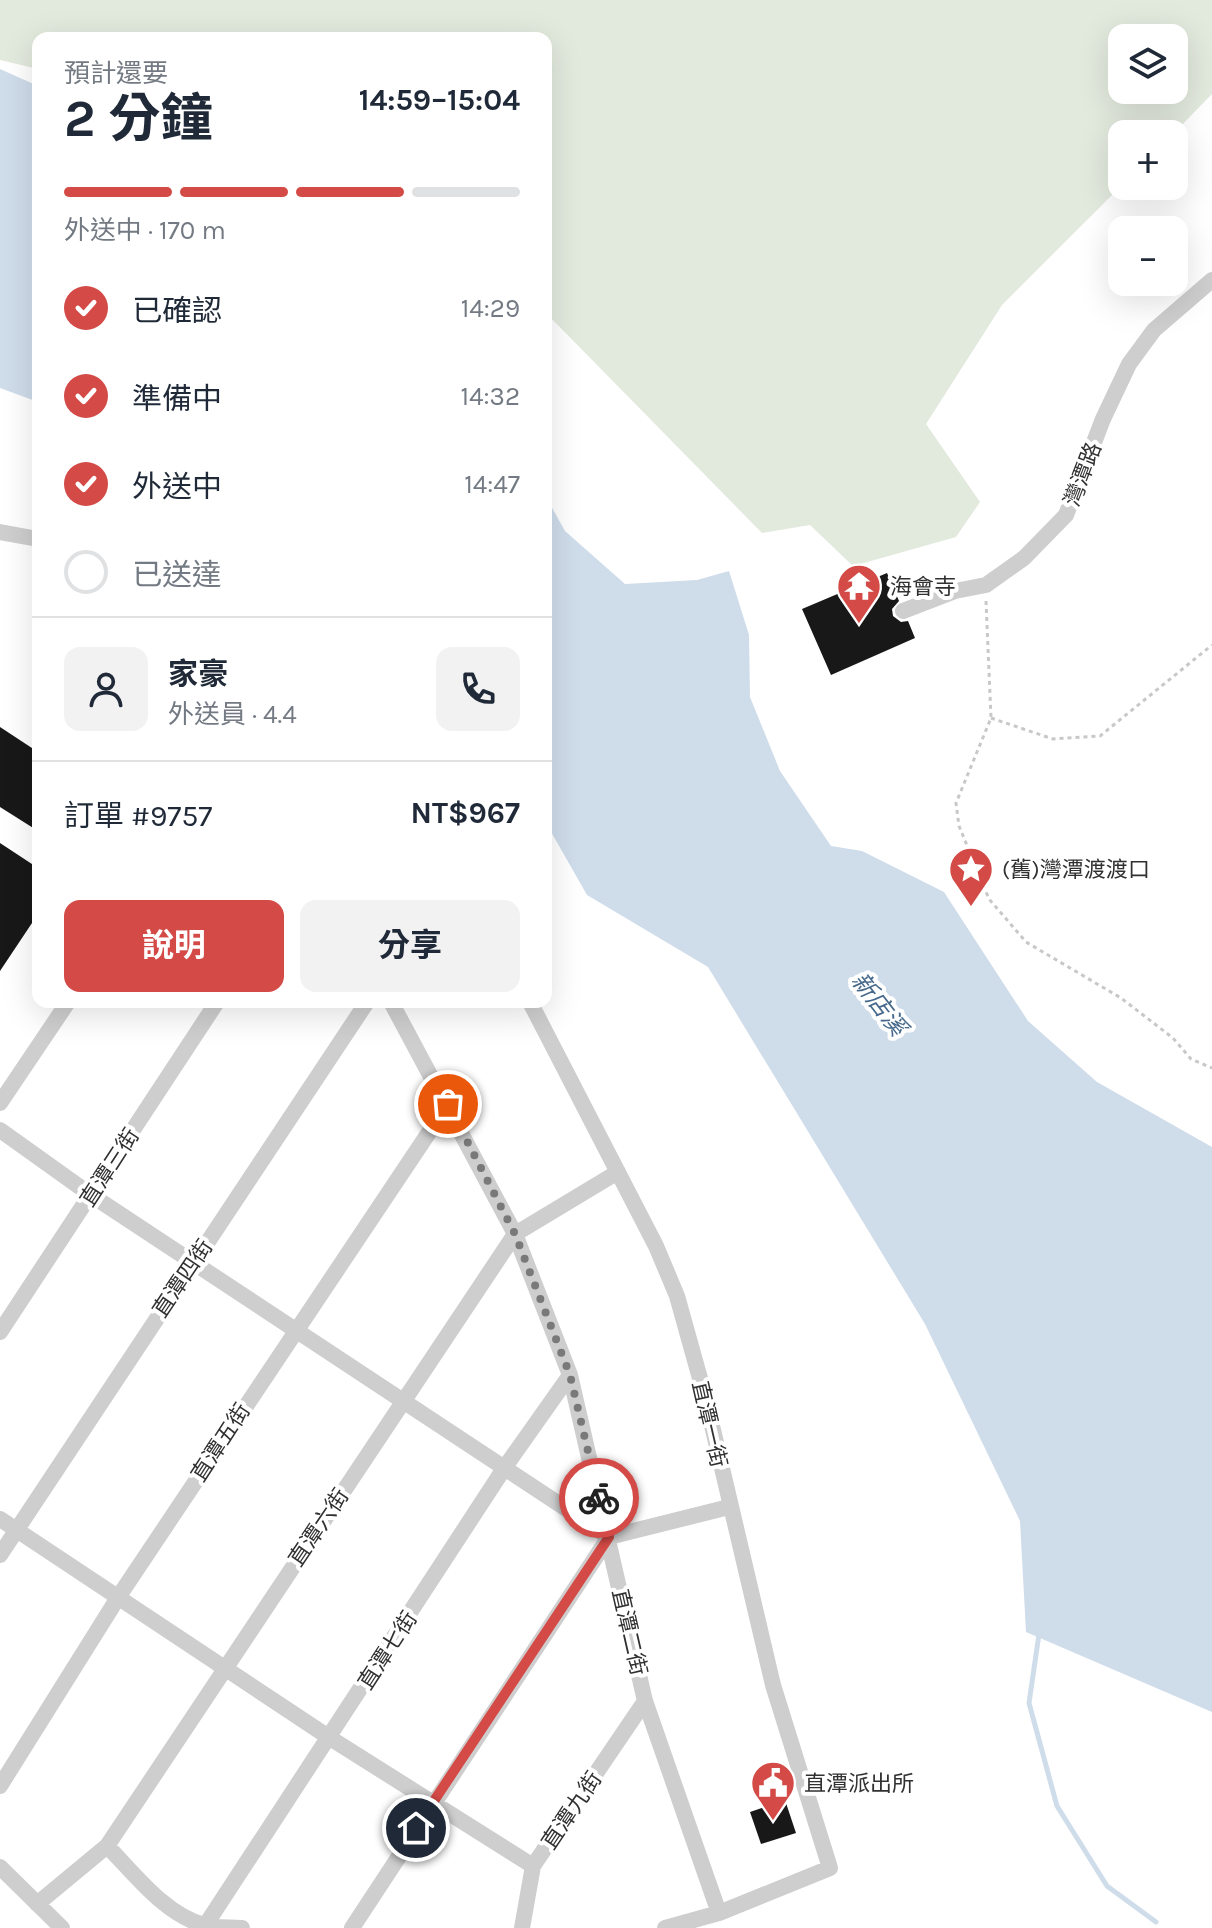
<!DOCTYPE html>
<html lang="zh-TW">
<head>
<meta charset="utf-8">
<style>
	:root { --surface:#fff; --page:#f2f2f3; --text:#1f2937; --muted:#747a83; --line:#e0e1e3; --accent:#d44a46 }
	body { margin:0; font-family:Karla,"Noto Sans TC",sans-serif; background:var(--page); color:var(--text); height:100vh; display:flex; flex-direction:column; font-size:30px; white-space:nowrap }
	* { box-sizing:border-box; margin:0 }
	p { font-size:26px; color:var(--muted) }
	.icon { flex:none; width:44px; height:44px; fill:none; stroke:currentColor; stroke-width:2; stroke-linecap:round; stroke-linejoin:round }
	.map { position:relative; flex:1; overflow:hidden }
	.panel { position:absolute; left:32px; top:32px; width:520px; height:976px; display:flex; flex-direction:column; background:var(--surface); border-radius:16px; box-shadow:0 8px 32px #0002 }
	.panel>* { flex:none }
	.fabs { position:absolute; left:1108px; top:24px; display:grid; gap:16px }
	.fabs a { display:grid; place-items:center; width:80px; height:80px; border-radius:16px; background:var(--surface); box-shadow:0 8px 32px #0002; font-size:40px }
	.pin { position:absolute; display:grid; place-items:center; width:68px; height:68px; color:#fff; margin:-34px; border:4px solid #fff; border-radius:50%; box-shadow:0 2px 8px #0007 }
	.courier { position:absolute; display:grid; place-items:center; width:80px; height:80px; margin:-40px; border:6px solid #d44a46; border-radius:50%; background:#fff; color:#222; box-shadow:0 2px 10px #0007 }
	.headline em { font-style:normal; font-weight:700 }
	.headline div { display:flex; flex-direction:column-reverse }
	.headline { display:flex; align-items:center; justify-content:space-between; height:136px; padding:0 32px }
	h1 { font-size:52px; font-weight:700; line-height:60px }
	.bar { display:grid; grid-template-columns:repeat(4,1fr); gap:12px 8px; align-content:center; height:96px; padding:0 32px }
	.bar i { height:10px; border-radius:6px; background:var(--line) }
	.bar .current { background:var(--accent) }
	.bar p { grid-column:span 4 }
	.line { display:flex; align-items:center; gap:20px; padding:0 32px; border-top:2px solid var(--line) }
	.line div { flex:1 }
	.round { display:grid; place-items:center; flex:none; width:84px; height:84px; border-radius:16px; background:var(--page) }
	ol { padding:0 32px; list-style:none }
	li { display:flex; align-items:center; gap:24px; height:88px }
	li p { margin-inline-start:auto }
	li .icon { padding:8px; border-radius:50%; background:var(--accent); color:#fff; stroke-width:4 }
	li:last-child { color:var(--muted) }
	li i { width:44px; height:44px; border:4px solid var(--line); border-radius:50% }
	.button { display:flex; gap:16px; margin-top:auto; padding:16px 32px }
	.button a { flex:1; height:92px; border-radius:16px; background:var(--accent); color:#fff; font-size:32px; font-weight:700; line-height:92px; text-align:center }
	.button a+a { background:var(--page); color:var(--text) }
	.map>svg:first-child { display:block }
</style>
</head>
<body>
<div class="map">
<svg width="1212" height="1928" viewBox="0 0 1212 1928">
	<rect width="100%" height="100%" fill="#fff"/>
	<path fill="#e2e9dd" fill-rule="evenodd" d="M0,0H1212V94L1173,134H1122V185L1002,305L926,424L980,502L956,537L853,566L810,525L762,533L546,313V38H38V69L0,60ZM1122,38H1174V90H1122Z"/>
	<path fill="#cfdcea" d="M0,69L38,86V402L0,388Z
		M546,497L565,531L625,584L697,580L729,571L749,635L750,697L780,771L831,846L862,851L944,892L1028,1021L1097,1082L1212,1147V1712L1026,1632L1020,1521L925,1324L708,967L587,895L546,823Z"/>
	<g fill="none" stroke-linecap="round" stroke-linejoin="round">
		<path stroke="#cfdcea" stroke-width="5" d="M1039,1634L1029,1703L1057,1806L1107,1886L1156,1922"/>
	</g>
	<path fill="#181818" d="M887,573L899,601L892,609L893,616L901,622L908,621L915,638L831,675L802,609Z
		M0,727L38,752V831L0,807Z
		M0,843L38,868V914L0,971Z
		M785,1800L796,1833L761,1844L750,1812Z"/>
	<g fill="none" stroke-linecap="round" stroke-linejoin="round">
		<path stroke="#c8c8c8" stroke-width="3" stroke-dasharray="4 4" stroke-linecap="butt" d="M986,601L991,718L956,803L959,826L989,899L1026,942L1121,998L1173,1038L1191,1059L1212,1068
			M991,718L1053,739L1100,736L1212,645"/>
		<path stroke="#cecece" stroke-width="16" d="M0,532L38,539
			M903,611L955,591L986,585L1024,558L1066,515L1103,419L1129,364L1154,330L1212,280
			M391,1002L515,1234L570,1375L645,1701L719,1913
			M530,1002L656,1246L677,1296L706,1400L773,1685L830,1868L719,1913L665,1928
			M0,1103L68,1002
			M0,1130L91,1195L609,1537
			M0,1332L217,1002
			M0,1519L330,1738L533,1866
			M0,1555L367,1002
			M0,1786L119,1596L448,1104
			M107,1846C134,1873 165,1915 204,1925C216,1928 230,1927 242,1928
			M0,1867L62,1928
			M37,1904L107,1846L515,1234L618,1172
			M205,1926L505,1467L570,1375
			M352,1928L609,1537L729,1507
			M522,1928L533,1866L645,1701"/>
	</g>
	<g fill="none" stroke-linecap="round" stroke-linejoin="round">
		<path stroke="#797979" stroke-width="8" stroke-dasharray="0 14.4" d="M448,1104L515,1234L570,1375L599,1498"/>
		<path stroke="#d44a46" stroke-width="10" d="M416,1828L609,1537L599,1498"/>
	</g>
	<defs>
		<g id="temple-pin" transform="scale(2.3)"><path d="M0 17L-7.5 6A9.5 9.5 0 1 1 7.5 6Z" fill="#d44a46" stroke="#fff"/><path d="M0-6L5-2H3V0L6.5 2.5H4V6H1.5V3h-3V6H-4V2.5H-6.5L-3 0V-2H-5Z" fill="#fff"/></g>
		<g id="sight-pin" transform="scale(2.3)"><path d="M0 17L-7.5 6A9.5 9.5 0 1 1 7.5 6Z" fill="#d44a46" stroke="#fff"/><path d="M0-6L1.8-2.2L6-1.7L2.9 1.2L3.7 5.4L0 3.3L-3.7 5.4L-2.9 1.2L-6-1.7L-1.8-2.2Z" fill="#fff"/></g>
		<g id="civic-pin" transform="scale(2.3)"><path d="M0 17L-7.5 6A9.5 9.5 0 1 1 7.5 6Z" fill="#d44a46" stroke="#fff"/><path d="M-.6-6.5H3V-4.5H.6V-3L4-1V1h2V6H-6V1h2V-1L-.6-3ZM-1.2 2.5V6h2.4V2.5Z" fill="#fff"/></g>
	</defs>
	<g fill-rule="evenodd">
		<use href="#temple-pin" x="859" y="586"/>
		<use href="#sight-pin" x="971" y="869"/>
		<use href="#civic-pin" x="773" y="1783"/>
	</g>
	<g text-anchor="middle" stroke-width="8" stroke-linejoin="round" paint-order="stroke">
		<g font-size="22" fill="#313131" stroke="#fff">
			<text transform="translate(1082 474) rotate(-69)" y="8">灣潭路</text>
			<text transform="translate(109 1167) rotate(-57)" y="8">直潭三街</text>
			<text transform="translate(182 1278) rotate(-56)" y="8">直潭四街</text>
			<text transform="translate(710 1424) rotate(77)" y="8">直潭一街</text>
			<text transform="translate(220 1442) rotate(-57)" y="8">直潭五街</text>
			<text transform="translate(318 1527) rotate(-56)" y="8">直潭六街</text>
			<text transform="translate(630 1632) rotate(77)" y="8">直潭二街</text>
			<text transform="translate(387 1650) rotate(-57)" y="8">直潭七街</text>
			<text transform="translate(571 1810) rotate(-56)" y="8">直潭九街</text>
		</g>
		<g font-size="22" fill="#313131" stroke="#fff" text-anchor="start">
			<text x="890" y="594">海會寺</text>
			<text x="1002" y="877">(舊)灣潭渡渡口</text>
			<text x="804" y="1791">直潭派出所</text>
		</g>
		<g font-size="24" font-style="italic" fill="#46698b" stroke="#fff">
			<text transform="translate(879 1004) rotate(52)" y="8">新店溪</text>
		</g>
	</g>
</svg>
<div class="fabs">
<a><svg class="icon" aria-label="layers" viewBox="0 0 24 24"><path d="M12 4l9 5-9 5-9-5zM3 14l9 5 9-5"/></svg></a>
<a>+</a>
<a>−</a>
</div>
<div class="pin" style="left:448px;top:1104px;background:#ea580c"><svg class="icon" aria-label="bag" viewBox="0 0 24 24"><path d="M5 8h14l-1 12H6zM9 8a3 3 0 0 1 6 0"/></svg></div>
<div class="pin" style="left:416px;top:1828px;background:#1f2937"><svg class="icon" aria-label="home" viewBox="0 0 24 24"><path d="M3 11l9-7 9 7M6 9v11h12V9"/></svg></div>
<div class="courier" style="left:599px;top:1498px"><svg class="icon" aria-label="bike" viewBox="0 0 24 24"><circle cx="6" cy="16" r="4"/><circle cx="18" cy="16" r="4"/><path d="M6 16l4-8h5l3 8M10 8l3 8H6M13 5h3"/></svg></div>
<section class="panel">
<div class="headline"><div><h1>2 分鐘</h1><p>預計還要</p></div><em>14:59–15:04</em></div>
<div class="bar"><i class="current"></i><i class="current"></i><i class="current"></i><i></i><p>外送中 · 170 m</p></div>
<ol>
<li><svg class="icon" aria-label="check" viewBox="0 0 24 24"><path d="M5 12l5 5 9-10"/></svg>已確認<p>14:29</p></li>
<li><svg class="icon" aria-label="check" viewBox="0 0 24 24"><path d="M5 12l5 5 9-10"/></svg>準備中<p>14:32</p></li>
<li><svg class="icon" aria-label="check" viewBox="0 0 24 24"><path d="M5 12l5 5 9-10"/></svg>外送中<p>14:47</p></li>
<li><i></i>已送達</li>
</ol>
<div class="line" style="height:144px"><a class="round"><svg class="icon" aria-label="person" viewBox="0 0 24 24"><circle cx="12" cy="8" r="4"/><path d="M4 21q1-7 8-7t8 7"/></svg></a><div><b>家豪</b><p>外送員 · 4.4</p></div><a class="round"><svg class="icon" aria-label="phone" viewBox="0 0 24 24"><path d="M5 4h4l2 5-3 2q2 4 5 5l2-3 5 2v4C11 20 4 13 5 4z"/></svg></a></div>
<div class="line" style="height:104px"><div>訂單 #9757</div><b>NT$967</b></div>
<div class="button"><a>說明</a><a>分享</a></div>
</section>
</div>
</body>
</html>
